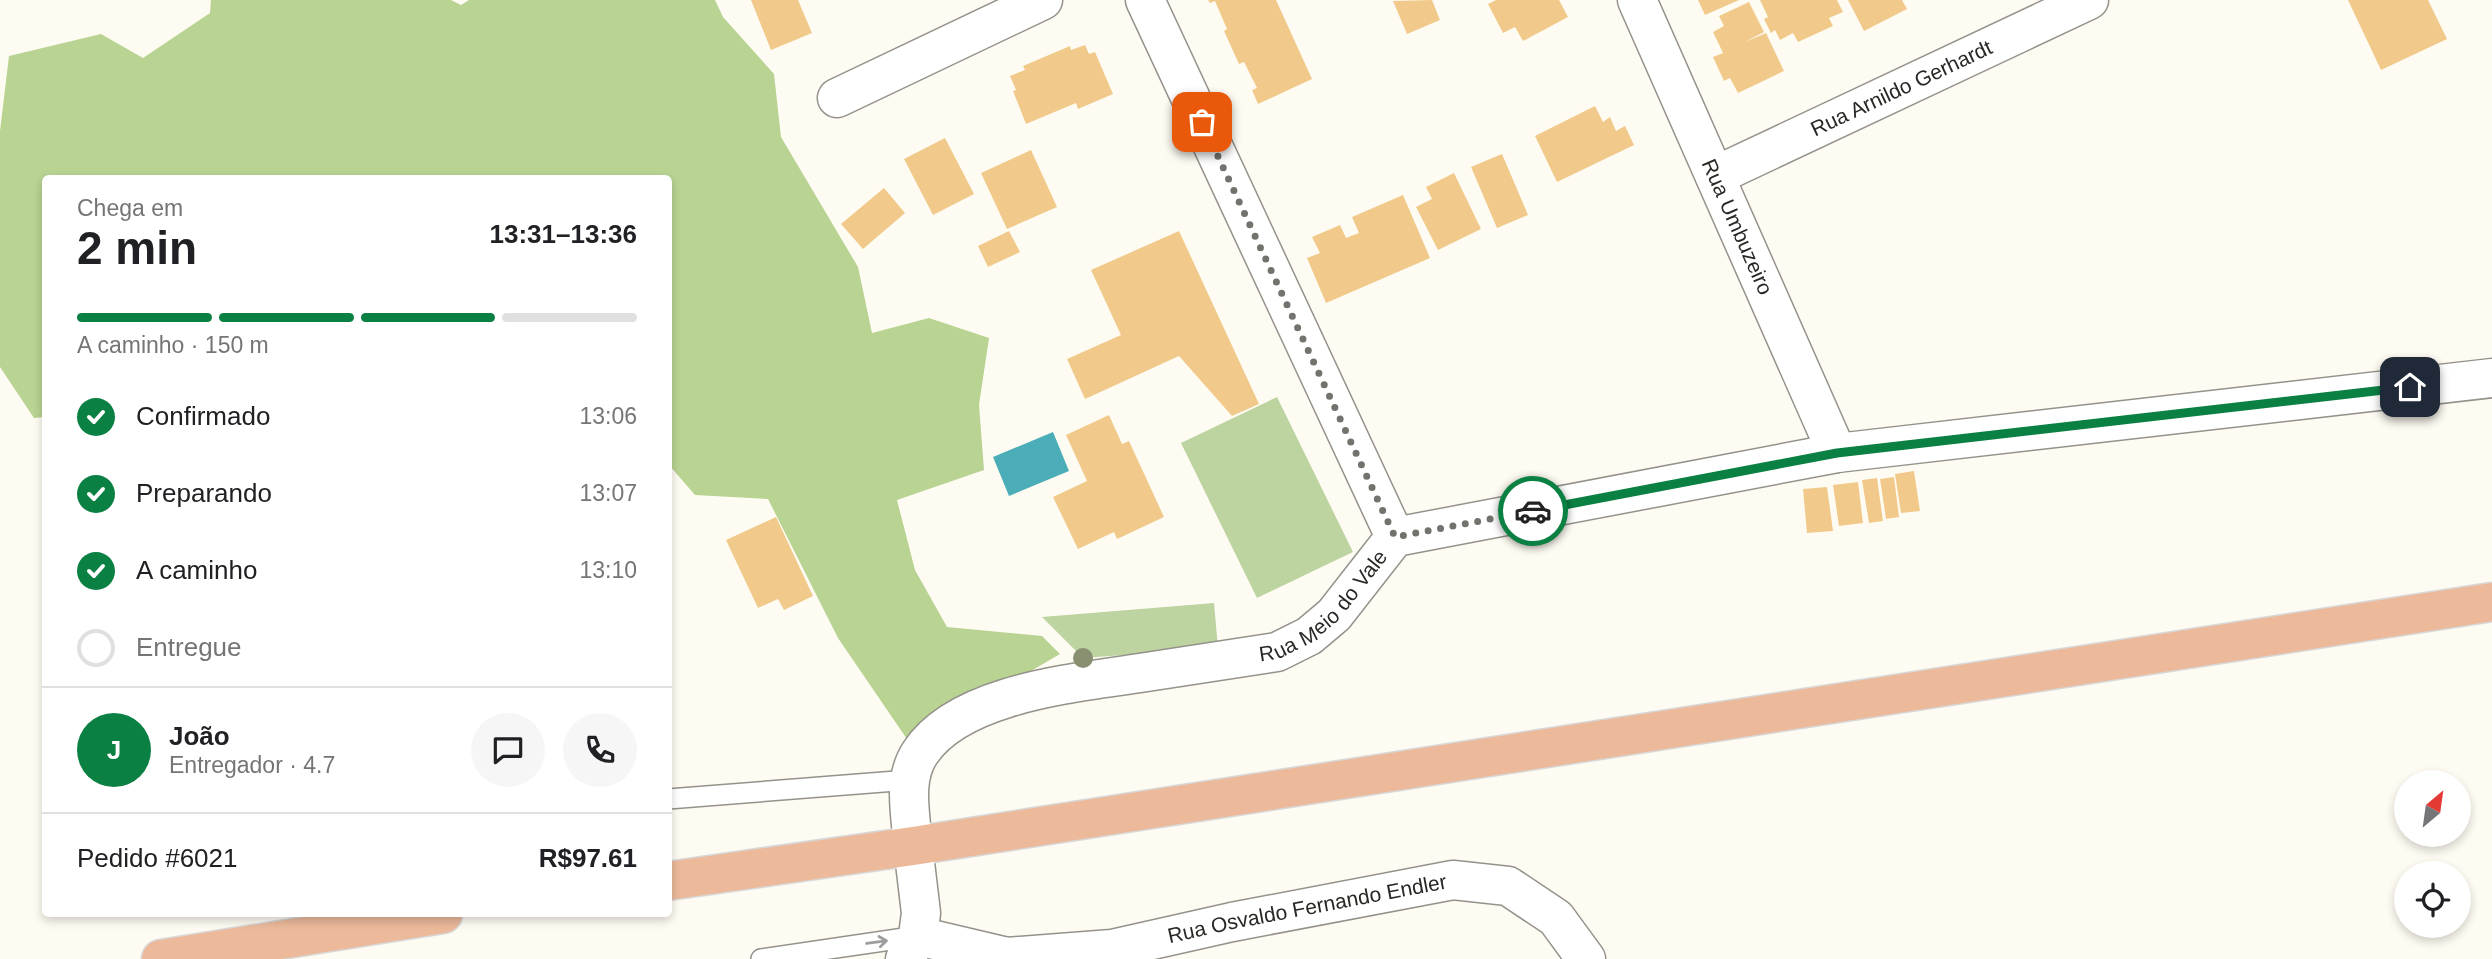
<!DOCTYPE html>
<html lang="pt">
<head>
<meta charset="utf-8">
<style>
	:root { --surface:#fff; --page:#f6f6f6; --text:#202124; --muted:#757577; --line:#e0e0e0; --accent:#0b8043 }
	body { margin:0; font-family:Arial,sans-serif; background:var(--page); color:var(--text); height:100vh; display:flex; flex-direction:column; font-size:26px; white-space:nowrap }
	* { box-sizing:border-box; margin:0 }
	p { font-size:23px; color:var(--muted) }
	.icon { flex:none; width:38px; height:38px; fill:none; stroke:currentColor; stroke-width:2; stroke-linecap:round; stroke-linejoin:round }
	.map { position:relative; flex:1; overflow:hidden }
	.details { position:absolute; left:42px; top:175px; width:630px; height:742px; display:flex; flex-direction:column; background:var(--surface); border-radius:7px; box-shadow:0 4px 10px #0003 }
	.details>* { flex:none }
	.needle { width:46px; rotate:29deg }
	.fabs { position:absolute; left:2394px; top:770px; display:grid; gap:14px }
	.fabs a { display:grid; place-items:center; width:77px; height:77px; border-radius:50%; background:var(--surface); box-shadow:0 4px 10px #0003; font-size:35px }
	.pin { position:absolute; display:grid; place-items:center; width:60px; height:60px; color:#fff; margin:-30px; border-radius:14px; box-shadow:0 4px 10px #0006 }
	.courier { position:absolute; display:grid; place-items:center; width:70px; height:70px; margin:-35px; border:5px solid #0b8043; border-radius:50%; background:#fff; color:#222; box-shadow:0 2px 9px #0007 }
	.headline em { font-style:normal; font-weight:700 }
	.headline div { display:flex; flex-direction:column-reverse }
	.headline { display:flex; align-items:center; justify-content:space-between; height:119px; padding:0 35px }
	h1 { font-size:46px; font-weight:700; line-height:52px }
	.bar { display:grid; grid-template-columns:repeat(4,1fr); gap:10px 7px; align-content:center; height:84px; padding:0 35px }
	.bar i { height:9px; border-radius:5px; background:var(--line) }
	.bar .current { background:var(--accent) }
	.bar p { grid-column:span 4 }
	.line { display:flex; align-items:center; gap:18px; padding:0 35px; border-top:2px solid var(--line) }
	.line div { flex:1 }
	.round { display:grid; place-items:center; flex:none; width:74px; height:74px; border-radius:37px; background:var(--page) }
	ol { padding:0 35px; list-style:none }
	li { display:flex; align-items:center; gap:21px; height:77px }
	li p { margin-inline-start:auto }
	li .icon { padding:7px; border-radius:50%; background:var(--accent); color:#fff; stroke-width:4 }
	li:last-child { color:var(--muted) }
	li i { width:38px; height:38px; border:4px solid var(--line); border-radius:50% }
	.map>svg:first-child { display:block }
</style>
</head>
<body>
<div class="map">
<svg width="2492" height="959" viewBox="0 0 2492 959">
	<rect width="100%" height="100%" fill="#fefcf2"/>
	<path fill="#bdd3a0" d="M1277,397L1353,552L1257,598L1181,443Z
		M1214,603L1218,648L1083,658L1042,617Z"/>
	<path fill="#b8d392" d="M211,0H451L461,5L469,0H715L723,17L774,74L781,137L858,267L872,333L929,318L989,338L979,405L984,470L897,500L915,570L947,627L1042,636L1060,654L909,742L838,638L768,499L695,495L669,465L668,178H46L45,417L34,418L0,367V131L9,56L101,34L143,58L210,13Z"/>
	<path fill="#4badb7" d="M1053,432L1069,471L1009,496L993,457Z"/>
	<path fill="#f1ca8b" d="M751,0H798L812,33L771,50Z
		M1208,0H1276L1312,79L1258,104L1252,90L1257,88L1244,62L1239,64L1224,31L1227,29L1215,1L1210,3Z
		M1432,0L1440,20L1407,34L1393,1Z
		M1496,0H1559L1568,17L1523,41L1515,27L1503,33L1488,4Z
		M1698,0H1739L1705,15Z
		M1760,0H1837L1843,12L1829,18L1833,26L1798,42L1793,33L1780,40L1775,30L1771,33L1764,19L1768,17Z
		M1848,0H1902L1907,9L1864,31Z
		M2348,0H2428L2447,39L2381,70Z
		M1749,2L1764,32L1745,42L1766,33L1784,71L1738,93L1730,78L1724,81L1713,57L1723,53L1713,32L1724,26L1719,16Z
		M1085,45L1089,54L1095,52L1113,94L1078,109L1076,103L1026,124L1013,91L1016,90L1010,76L1025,70L1023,66L1070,46L1071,50Z
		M1595,106L1603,122L1610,117L1616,131L1625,126L1634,145L1557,182L1535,136Z
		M945,138L974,194L933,215L904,159Z
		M1031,150L1057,207L1007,229L981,173Z
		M1502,154L1528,215L1497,228L1471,167Z
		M1454,173L1481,229L1438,250L1416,207L1432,199L1426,187Z
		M884,188L905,213L863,249L841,224Z
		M1403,195L1430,258L1326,303L1307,258L1320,253L1312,237L1340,225L1346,238L1359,233L1352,217Z
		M1009,231L1020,252L988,267L978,246Z
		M1179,231L1259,404L1232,416L1179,356L1085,399L1067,359L1121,335L1091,270Z
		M1109,415L1122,444L1129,441L1164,517L1117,539L1114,532L1078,549L1053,497L1087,481L1066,435Z
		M1914,471L1920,511L1901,513L1895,474Z
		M1894,477L1899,517L1886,519L1880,479Z
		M1877,478L1883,521L1869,523L1862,480Z
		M1858,482L1863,523L1839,526L1833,485Z
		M1827,487L1833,531L1807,533L1803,489Z
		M776,517L813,596L784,610L778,599L758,608L726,540Z"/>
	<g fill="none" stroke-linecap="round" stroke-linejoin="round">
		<g stroke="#94928a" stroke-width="22">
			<path id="service" d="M668,799L909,780
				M761,959L918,936"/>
		</g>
		<g stroke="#94928a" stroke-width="41">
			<g id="minor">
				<path d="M1145,0L1395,537"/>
				<path id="s1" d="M1637,0L1837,453"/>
				<path d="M837,98L1043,0"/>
				<path id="s2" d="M1715,176L2089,0"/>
				<path id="s3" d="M913,846C911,815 902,780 920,753C959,693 1075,683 1140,673C1185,666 1231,659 1277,652L1309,636L1334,615L1395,537L1837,453L2492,378"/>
				<path id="s4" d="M918,936L1007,957L1112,949L1232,922L1453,880L1508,886L1556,918L1586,959"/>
			</g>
		</g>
		<g stroke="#94928a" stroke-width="41">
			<path id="tertiary" d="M905,959L918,936L921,913L913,846"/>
		</g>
		<g stroke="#d8d8d8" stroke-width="41">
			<path id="primary" d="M668,881L913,846L2492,602
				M161,959L443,914"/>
		</g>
		<use href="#service" stroke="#fff" stroke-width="19"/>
		<use href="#minor" stroke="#fff" stroke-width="38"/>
		<use href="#tertiary" stroke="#fff" stroke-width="38"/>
		<use href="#primary" stroke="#ecb99b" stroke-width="38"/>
	</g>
	<circle fill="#889071" cx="1083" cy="658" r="10"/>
	<defs><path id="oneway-shaft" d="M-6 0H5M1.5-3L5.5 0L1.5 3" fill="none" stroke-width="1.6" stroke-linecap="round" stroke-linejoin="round" transform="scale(1.75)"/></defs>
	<use stroke="#9f9e9d" href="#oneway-shaft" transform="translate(877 942) rotate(-8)"/>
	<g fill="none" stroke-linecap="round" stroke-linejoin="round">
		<path stroke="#74726d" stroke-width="7" stroke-dasharray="0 12.6" d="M1202,122L1395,537L1533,511"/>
		<path stroke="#0b8043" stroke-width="9" d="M1533,511L1837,453L2410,387"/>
	</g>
	<g text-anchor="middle" stroke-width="7" stroke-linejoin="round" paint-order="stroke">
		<g font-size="21" fill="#292825" stroke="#fff">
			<text dy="7" stroke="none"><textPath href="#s2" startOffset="206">Rua Arnildo Gerhardt</textPath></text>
			<text dy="7" stroke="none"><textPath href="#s1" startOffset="248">Rua Umbuzeiro</textPath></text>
			<text dy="7" stroke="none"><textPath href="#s3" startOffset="539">Rua Meio do Vale</textPath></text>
			<text dy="7" stroke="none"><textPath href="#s4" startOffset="396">Rua Osvaldo Fernando Endler</textPath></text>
		</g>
	</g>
</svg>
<div class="fabs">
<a><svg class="needle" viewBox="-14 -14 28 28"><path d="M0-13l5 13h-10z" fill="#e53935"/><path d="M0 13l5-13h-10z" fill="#757577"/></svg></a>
<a><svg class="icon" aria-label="locate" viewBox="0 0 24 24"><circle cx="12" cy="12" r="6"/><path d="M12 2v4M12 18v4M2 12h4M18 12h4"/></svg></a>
</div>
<div class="pin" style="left:1202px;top:122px;background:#ea580c"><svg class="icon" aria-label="bag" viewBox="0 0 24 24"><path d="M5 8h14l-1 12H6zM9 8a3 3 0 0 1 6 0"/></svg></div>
<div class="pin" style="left:2410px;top:387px;background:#1f2937"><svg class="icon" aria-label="home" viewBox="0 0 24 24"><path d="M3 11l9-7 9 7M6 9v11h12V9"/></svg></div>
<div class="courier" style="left:1533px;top:511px"><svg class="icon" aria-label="car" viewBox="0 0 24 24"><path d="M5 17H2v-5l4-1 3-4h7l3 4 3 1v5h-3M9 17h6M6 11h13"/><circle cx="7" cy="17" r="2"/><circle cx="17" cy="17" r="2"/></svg></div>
<section class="details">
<div class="headline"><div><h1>2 min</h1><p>Chega em</p></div><em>13:31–13:36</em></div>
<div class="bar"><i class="current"></i><i class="current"></i><i class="current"></i><i></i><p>A caminho · 150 m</p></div>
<ol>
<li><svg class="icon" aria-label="check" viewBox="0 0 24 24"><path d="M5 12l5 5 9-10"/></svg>Confirmado<p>13:06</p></li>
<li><svg class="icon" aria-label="check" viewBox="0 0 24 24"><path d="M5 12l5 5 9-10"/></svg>Preparando<p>13:07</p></li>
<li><svg class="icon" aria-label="check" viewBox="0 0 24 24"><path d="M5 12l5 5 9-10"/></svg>A caminho<p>13:10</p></li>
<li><i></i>Entregue</li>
</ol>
<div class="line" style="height:126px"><b class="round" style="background:var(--accent);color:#fff">J</b><div><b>João</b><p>Entregador · 4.7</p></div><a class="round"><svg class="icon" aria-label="chat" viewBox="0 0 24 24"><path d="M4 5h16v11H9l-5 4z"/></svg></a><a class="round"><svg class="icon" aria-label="phone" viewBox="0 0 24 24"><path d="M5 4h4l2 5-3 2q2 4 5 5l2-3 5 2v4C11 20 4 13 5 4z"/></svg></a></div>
<div class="line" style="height:91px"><div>Pedido #6021</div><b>R$97.61</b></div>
</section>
</div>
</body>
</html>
